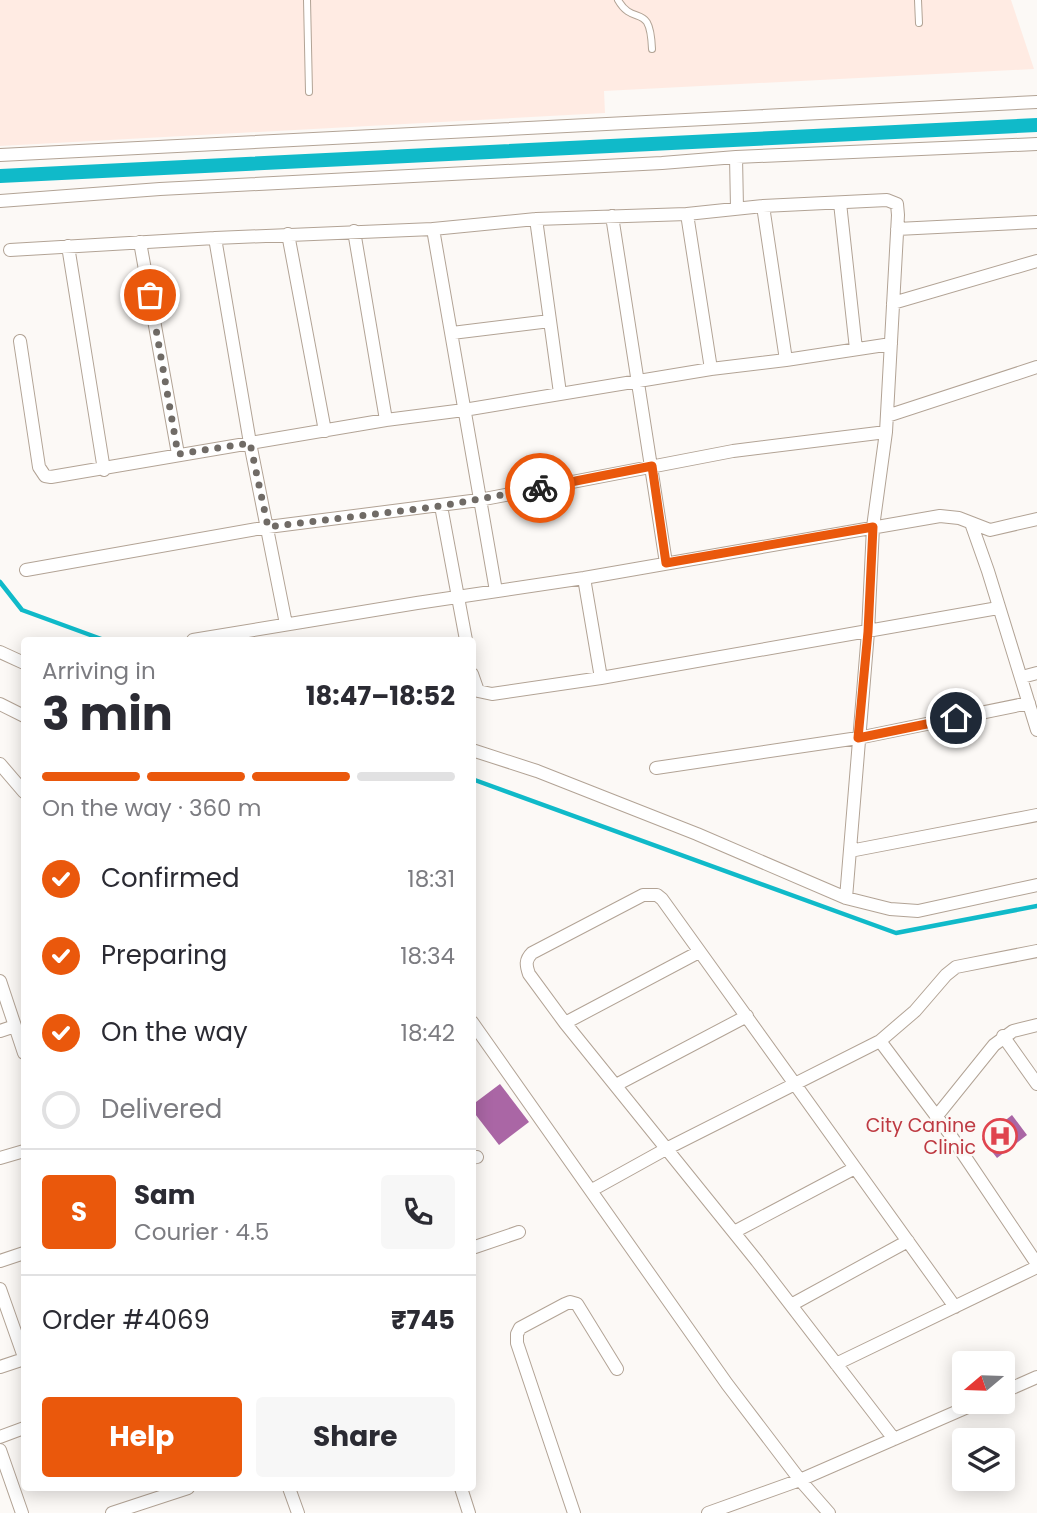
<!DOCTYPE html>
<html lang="en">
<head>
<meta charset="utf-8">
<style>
	:root { --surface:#fff; --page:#f7f7f7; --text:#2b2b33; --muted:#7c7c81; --line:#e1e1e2; --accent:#ea580c }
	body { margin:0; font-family:Poppins,sans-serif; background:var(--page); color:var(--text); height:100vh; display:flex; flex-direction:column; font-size:26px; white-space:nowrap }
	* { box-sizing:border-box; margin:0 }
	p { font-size:23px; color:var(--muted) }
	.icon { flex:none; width:38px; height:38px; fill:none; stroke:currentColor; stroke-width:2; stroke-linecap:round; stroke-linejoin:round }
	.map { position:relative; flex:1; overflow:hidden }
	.drawer { position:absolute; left:21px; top:637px; width:455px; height:854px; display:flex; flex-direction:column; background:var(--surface); border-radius:7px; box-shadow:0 4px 18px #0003 }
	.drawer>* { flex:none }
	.needle { width:46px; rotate:251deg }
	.fabs { position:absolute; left:952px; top:1351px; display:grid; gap:14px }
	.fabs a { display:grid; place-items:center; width:63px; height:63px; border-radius:7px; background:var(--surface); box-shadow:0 4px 18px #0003; font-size:35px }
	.pin { position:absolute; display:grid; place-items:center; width:60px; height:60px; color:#fff; margin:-30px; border:4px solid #fff; border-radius:50%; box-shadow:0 2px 7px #0007 }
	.courier { position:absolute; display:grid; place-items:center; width:70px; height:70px; margin:-35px; border:5px solid #ea580c; border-radius:50%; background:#fff; color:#222; box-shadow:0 2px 9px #0007 }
	.summary em { font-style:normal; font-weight:700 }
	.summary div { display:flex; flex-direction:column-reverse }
	.summary { display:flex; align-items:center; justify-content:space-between; height:119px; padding:0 21px }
	h1 { font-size:46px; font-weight:700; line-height:52px }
	.bar { display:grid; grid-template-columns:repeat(4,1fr); gap:10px 7px; align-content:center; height:84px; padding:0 21px }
	.bar i { height:9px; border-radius:5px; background:var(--line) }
	.bar .selected { background:var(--accent) }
	.bar p { grid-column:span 4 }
	.line { display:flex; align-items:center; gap:18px; padding:0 21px; border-top:2px solid var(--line) }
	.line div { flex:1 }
	.round { display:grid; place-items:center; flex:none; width:74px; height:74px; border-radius:7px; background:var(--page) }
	ol { padding:0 21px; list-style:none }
	li { display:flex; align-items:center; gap:21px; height:77px }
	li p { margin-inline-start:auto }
	li .icon { padding:7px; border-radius:50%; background:var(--accent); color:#fff; stroke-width:4 }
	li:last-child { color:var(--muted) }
	li i { width:38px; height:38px; border:4px solid var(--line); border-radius:50% }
	.button { display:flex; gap:14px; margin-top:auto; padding:14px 21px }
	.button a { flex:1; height:80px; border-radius:7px; background:var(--accent); color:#fff; font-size:28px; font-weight:700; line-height:80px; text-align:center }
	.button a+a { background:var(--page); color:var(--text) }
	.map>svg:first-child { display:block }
</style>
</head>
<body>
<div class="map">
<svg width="1037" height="1513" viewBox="0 0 1037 1513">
	<rect width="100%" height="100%" fill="#fcf9f6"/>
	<path fill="#ffebe3" d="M0,0H1011L1034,69L604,91L605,113L0,146Z"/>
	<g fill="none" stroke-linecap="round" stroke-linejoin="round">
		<path stroke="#10bac9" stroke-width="4.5" d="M0,582L22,610L104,640
			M472,779L896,933L1037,906"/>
		<path stroke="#10bac9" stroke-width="14" d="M0,176L1037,125"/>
	</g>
	<path fill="#aa66a5" d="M500,1084L529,1122L499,1145L472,1110V1105Z
		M1012,1115L1027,1135L997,1158L982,1139Z"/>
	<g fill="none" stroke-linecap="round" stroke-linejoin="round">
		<g stroke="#b2a395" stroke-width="8">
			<path id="lane" d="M307,0L309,92
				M618,0C634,28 650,0 652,49
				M918,0L919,23"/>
		</g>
		<g stroke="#b2a395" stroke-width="14">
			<path id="street" d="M0,155L1037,102
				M736,157L737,208
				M0,201L160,189L662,163L736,157L1037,144
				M840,203L856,349
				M763,206L786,360
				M687,214L711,369
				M612,216L666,563
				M536,219L560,393
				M433,229L496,591
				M897,229L1037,222
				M354,231L386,420
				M288,234L325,431
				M215,238L250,443L286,624
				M140,242L178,454
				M68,246L104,470
				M10,250L215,238L433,229L536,219L687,214L763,206L887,200L897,204L898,215L886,432L873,527L868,632L846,898
				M893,303L1037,261
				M452,333L550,321
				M20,341L39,467L45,476L51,477L386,420L464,410L711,369L786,360L891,344
				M887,416L1037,367
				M441,506L466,640
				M971,523L988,571L1037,730
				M26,570L268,527L479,500L733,451L886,432
				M584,578L601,678
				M193,640L417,603L584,578L940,516L959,518L990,530L1037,519
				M0,652L24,663
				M472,674L478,691L492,694L601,678L998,608
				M1022,677L1037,673
				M0,704L24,716
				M472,750L537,771L697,834L846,898L890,909L918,911L1037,885
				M0,764L24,792
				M656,768L858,738L1029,703
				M850,851L1037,815
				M0,981L24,1053
				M472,1022L727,1384L800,1480L829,1513
				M565,1023L699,952
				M0,1031L15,1026
				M1003,1036L1037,1084
				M880,1041L949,1133L1037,1264
				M616,1085L747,1016
				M936,1117L994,1045L1013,1031L1037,1025
				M0,1158L24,1151
				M472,1158L477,1157
				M592,1190L666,1149L880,1041L915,1011L946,975L956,967L1037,951
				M734,1232L855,1168
				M472,1248L519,1232
				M0,1261L24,1253
				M0,1289L24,1357
				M791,1305L908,1241
				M836,1364L1037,1267
				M0,1367L24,1359
				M1003,1392L1037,1377
				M0,1437L24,1428
				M894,1439L757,1261L565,1023L529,974C526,965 525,960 532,953L643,895H657L662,899L955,1307
				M0,1450L22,1513
				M289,1488L298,1513
				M461,1488L469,1513
				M112,1513L188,1488
				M574,1513L517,1343V1334L520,1328L565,1304L570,1302L577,1304L617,1369
				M708,1513L800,1480L979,1402"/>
		</g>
		<use href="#lane" stroke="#fff" stroke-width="6"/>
		<use href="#street" stroke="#fff" stroke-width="12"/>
	</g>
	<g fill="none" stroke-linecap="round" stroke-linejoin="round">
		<path stroke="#706b66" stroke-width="7" stroke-dasharray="0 12.6" d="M150,295L178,454L250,443L268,527L441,506L540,488"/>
		<path stroke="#ea580c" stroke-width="9" d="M540,488L652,466L666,563L873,527L868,632L858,738L956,718"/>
	</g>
	<defs>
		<g id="hospital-ring" transform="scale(1.75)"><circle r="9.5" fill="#fcf9f6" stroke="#e0444e" stroke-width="1.5"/><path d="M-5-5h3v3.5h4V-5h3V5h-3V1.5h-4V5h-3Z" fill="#e0444e"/></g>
	</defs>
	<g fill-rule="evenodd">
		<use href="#hospital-ring" x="1000" y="1136"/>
	</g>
	<g text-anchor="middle" stroke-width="5" stroke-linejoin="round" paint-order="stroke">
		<g font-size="19" fill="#be3a42" stroke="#fcf9f6" text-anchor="end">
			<text x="976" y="1132">City Canine<tspan x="976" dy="22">Clinic</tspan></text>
		</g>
	</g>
</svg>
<div class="fabs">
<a><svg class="needle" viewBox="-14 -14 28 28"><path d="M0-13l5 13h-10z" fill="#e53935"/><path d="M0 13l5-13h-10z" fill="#7c7c81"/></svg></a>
<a><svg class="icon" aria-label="layers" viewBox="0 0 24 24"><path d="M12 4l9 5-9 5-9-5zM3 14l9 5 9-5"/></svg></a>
</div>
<div class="pin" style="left:150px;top:295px;background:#ea580c"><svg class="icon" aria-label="bag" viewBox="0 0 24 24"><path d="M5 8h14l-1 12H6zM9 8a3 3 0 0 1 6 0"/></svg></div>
<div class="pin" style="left:956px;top:718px;background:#1f2937"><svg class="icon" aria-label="home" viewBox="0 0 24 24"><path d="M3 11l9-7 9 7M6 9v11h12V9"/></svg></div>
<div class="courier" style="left:540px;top:488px"><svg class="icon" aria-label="bike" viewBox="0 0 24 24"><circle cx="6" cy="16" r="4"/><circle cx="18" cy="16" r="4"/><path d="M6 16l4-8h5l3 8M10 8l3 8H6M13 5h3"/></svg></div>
<section class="drawer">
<div class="summary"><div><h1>3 min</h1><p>Arriving in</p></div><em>18:47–18:52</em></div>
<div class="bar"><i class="selected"></i><i class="selected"></i><i class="selected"></i><i></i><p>On the way · 360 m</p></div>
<ol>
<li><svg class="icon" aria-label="check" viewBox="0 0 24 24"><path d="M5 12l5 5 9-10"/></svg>Confirmed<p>18:31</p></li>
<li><svg class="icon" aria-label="check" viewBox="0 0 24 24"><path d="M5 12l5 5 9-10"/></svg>Preparing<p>18:34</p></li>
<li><svg class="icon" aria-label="check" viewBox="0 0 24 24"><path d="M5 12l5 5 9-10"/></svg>On the way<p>18:42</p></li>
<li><i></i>Delivered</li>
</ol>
<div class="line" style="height:126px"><b class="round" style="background:var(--accent);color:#fff">S</b><div><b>Sam</b><p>Courier · 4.5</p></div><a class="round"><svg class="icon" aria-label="phone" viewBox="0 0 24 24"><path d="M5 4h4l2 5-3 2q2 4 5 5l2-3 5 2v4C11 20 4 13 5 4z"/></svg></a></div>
<div class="line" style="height:91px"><div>Order #4069</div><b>₹745</b></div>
<div class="button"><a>Help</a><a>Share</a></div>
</section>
</div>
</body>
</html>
